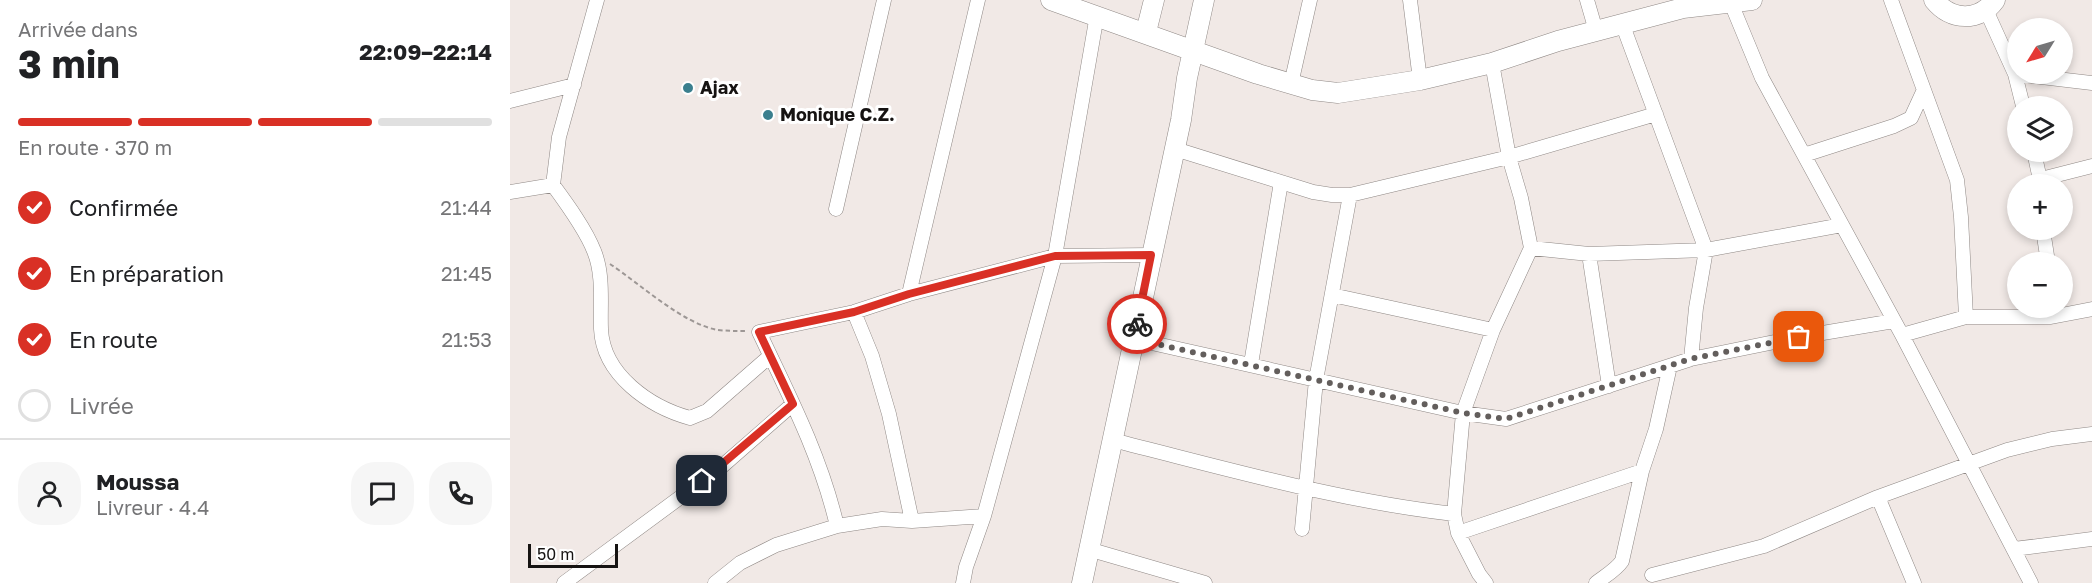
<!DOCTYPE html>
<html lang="fr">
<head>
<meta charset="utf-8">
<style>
	:root { --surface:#fff; --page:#f6f6f6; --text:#202124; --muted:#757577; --line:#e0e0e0; --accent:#d93025 }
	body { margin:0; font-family:"Golos Text",sans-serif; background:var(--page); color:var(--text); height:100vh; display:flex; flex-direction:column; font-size:22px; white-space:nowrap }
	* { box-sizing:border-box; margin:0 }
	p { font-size:20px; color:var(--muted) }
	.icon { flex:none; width:33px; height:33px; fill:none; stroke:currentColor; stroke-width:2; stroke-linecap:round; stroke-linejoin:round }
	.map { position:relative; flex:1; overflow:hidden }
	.side { display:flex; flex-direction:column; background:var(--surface); width:510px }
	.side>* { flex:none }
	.needle { width:39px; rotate:233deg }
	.fabs { position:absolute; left:1497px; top:18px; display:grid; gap:12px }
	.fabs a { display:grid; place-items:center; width:66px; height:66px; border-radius:50%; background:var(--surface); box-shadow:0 3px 9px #0003; font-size:30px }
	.scale { position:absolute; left:18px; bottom:15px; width:90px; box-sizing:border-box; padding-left:6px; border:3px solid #161312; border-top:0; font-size:16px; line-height:21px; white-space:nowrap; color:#161312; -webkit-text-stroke:4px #fff; paint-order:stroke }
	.pin { position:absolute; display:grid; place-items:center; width:51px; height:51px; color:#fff; margin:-26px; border-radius:12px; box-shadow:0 3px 9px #0006 }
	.courier { position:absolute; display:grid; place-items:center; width:60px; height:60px; margin:-30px; border:4px solid #d93025; border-radius:50%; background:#fff; color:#222; box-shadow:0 2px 8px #0007 }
	.summary em { font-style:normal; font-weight:700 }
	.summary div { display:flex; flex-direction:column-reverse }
	.summary { display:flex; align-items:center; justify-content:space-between; height:102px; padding:0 18px }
	h1 { font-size:39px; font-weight:700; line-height:45px }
	.bar { display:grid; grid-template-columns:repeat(4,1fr); gap:9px 6px; align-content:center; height:72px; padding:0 18px }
	.bar i { height:8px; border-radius:4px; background:var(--line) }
	.bar .current { background:var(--accent) }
	.bar p { grid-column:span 4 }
	.line { display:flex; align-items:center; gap:15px; padding:0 18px; border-top:2px solid var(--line) }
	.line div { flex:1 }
	.round { display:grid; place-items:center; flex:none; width:63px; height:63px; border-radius:24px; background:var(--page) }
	ol { padding:0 18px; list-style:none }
	li { display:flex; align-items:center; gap:18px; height:66px }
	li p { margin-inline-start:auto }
	li .icon { padding:6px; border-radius:50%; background:var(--accent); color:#fff; stroke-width:4 }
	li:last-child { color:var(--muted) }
	li i { width:33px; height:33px; border:3px solid var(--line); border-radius:50% }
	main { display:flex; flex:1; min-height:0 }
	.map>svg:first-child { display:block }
</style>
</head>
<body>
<main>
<section class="side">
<div class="summary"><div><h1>3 min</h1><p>Arrivée dans</p></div><em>22:09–22:14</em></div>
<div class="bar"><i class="current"></i><i class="current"></i><i class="current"></i><i></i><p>En route · 370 m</p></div>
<ol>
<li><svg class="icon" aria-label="check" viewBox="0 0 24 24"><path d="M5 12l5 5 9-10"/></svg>Confirmée<p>21:44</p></li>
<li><svg class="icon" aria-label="check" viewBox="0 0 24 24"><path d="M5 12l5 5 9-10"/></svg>En préparation<p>21:45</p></li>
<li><svg class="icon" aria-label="check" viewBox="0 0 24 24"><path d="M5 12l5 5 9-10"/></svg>En route<p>21:53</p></li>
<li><i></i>Livrée</li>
</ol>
<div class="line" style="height:108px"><a class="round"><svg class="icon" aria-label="person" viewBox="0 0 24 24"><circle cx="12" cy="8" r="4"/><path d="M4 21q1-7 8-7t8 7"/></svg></a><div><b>Moussa</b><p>Livreur · 4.4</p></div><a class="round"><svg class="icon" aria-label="chat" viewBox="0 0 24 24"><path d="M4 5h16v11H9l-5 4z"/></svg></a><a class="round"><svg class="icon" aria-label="phone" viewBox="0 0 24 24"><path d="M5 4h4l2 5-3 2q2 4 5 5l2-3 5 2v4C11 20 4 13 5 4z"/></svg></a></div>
</section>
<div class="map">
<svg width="1582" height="583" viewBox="0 0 1582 583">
	<rect width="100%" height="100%" fill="#f1e9e6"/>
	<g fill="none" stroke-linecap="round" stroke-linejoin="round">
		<g stroke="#8f8885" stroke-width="15">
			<path id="street" d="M87,0L49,137L43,185C57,204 76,230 84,251C94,275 90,304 91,329C93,375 140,407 180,418L197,411L260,356
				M900,0L910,80
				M1077,0L1086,31
				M1381,0L1447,180L1451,217L1456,317
				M1221,3L1252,78L1392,335L1521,583
				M1476,10L1505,74L1513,106
				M1112,23L1196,250L1186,308L1181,359
				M1505,74L1582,83
				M781,84L800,0
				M0,101L64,85
				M665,149L803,192L822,195H840L999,157L1146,114
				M1524,152L1531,184
				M1294,155L1384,126L1401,118L1413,92
				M1531,179L1582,166
				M0,192L43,185
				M326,209L374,0
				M1533,230L1538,262
				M1021,248L1079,254L1196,250L1332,225
				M1079,254L1099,386
				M399,294L468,0
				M822,295L983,330
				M344,312L362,356L379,414L402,521
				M1392,335L1456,317H1541L1582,309
				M624,339L953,413L996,419L1181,359L1289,337L1384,321
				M741,364L771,182
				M602,440C715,468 828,501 944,514
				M1368,497L1404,583
				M327,526C311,457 279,395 249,332L344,312L399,294L545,256L641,255
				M792,529L806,380L840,195
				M948,533L1132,471
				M578,549L695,583
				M1504,549L1582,539
				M1142,575L1254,546L1368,497L1497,450L1542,439L1582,434
				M54,583L210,468L283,404
				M205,583L230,563L266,545L327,526L372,519L402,521L474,516L545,256L587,15
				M453,583L456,567L474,516
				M976,583L969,574L948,533L944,514L953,413L983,330L1021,248L1011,198L999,157L982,63
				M1086,583C1095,576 1106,570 1112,561L1132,471L1146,429L1160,366"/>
		</g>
		<g stroke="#8f8885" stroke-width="21">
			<path id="secondary" d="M541,0L748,74L802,90L828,93L910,80L982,63L1048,41L1173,8L1242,0
				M1424,0C1441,21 1469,22 1485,0
				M636,32L644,0
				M572,583L671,120L677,78L694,0"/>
		</g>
		<path stroke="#9d9795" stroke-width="2" stroke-dasharray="4.5 3" stroke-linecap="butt" d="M100,264C130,284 173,324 208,330C218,331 227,331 237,331"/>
		<use href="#street" stroke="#fff" stroke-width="14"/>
		<use href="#secondary" stroke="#fff" stroke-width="20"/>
	</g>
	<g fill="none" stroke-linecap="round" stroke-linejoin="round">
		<path stroke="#635e5c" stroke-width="6" stroke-dasharray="0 10.8" d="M627,324L624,339L953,413L996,419L1180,359L1289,337"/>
		<path stroke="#d93025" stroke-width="8" d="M192,481L283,404L249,332L344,312L399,294L545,256L641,255L627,324"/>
	</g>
	<g fill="#3b7f8e" stroke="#fff" stroke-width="2">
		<circle cx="178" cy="88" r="6"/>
		<circle cx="258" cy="115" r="6"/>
	</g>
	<g text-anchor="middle" stroke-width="6" stroke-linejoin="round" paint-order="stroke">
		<g font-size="18" font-weight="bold" fill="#161312" stroke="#fff" text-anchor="start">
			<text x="190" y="94">Ajax</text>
			<text x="270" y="121">Monique C.Z.</text>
		</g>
	</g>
</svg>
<div class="fabs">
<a><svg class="needle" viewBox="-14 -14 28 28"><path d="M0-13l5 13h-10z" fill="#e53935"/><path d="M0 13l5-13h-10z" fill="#757577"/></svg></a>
<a><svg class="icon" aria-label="layers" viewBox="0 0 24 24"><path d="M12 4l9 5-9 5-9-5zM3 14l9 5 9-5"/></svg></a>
<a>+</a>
<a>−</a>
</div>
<div class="scale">50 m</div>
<div class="pin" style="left:1289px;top:337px;background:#ea580c"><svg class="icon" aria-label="bag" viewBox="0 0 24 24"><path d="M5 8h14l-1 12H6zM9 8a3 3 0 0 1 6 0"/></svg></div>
<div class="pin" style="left:192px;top:481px;background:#1f2937"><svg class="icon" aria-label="home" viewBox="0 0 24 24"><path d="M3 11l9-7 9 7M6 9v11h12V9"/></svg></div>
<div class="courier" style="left:627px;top:324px"><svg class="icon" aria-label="bike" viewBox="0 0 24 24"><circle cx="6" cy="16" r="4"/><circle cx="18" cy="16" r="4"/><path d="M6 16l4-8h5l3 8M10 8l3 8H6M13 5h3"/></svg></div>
</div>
</main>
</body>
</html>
